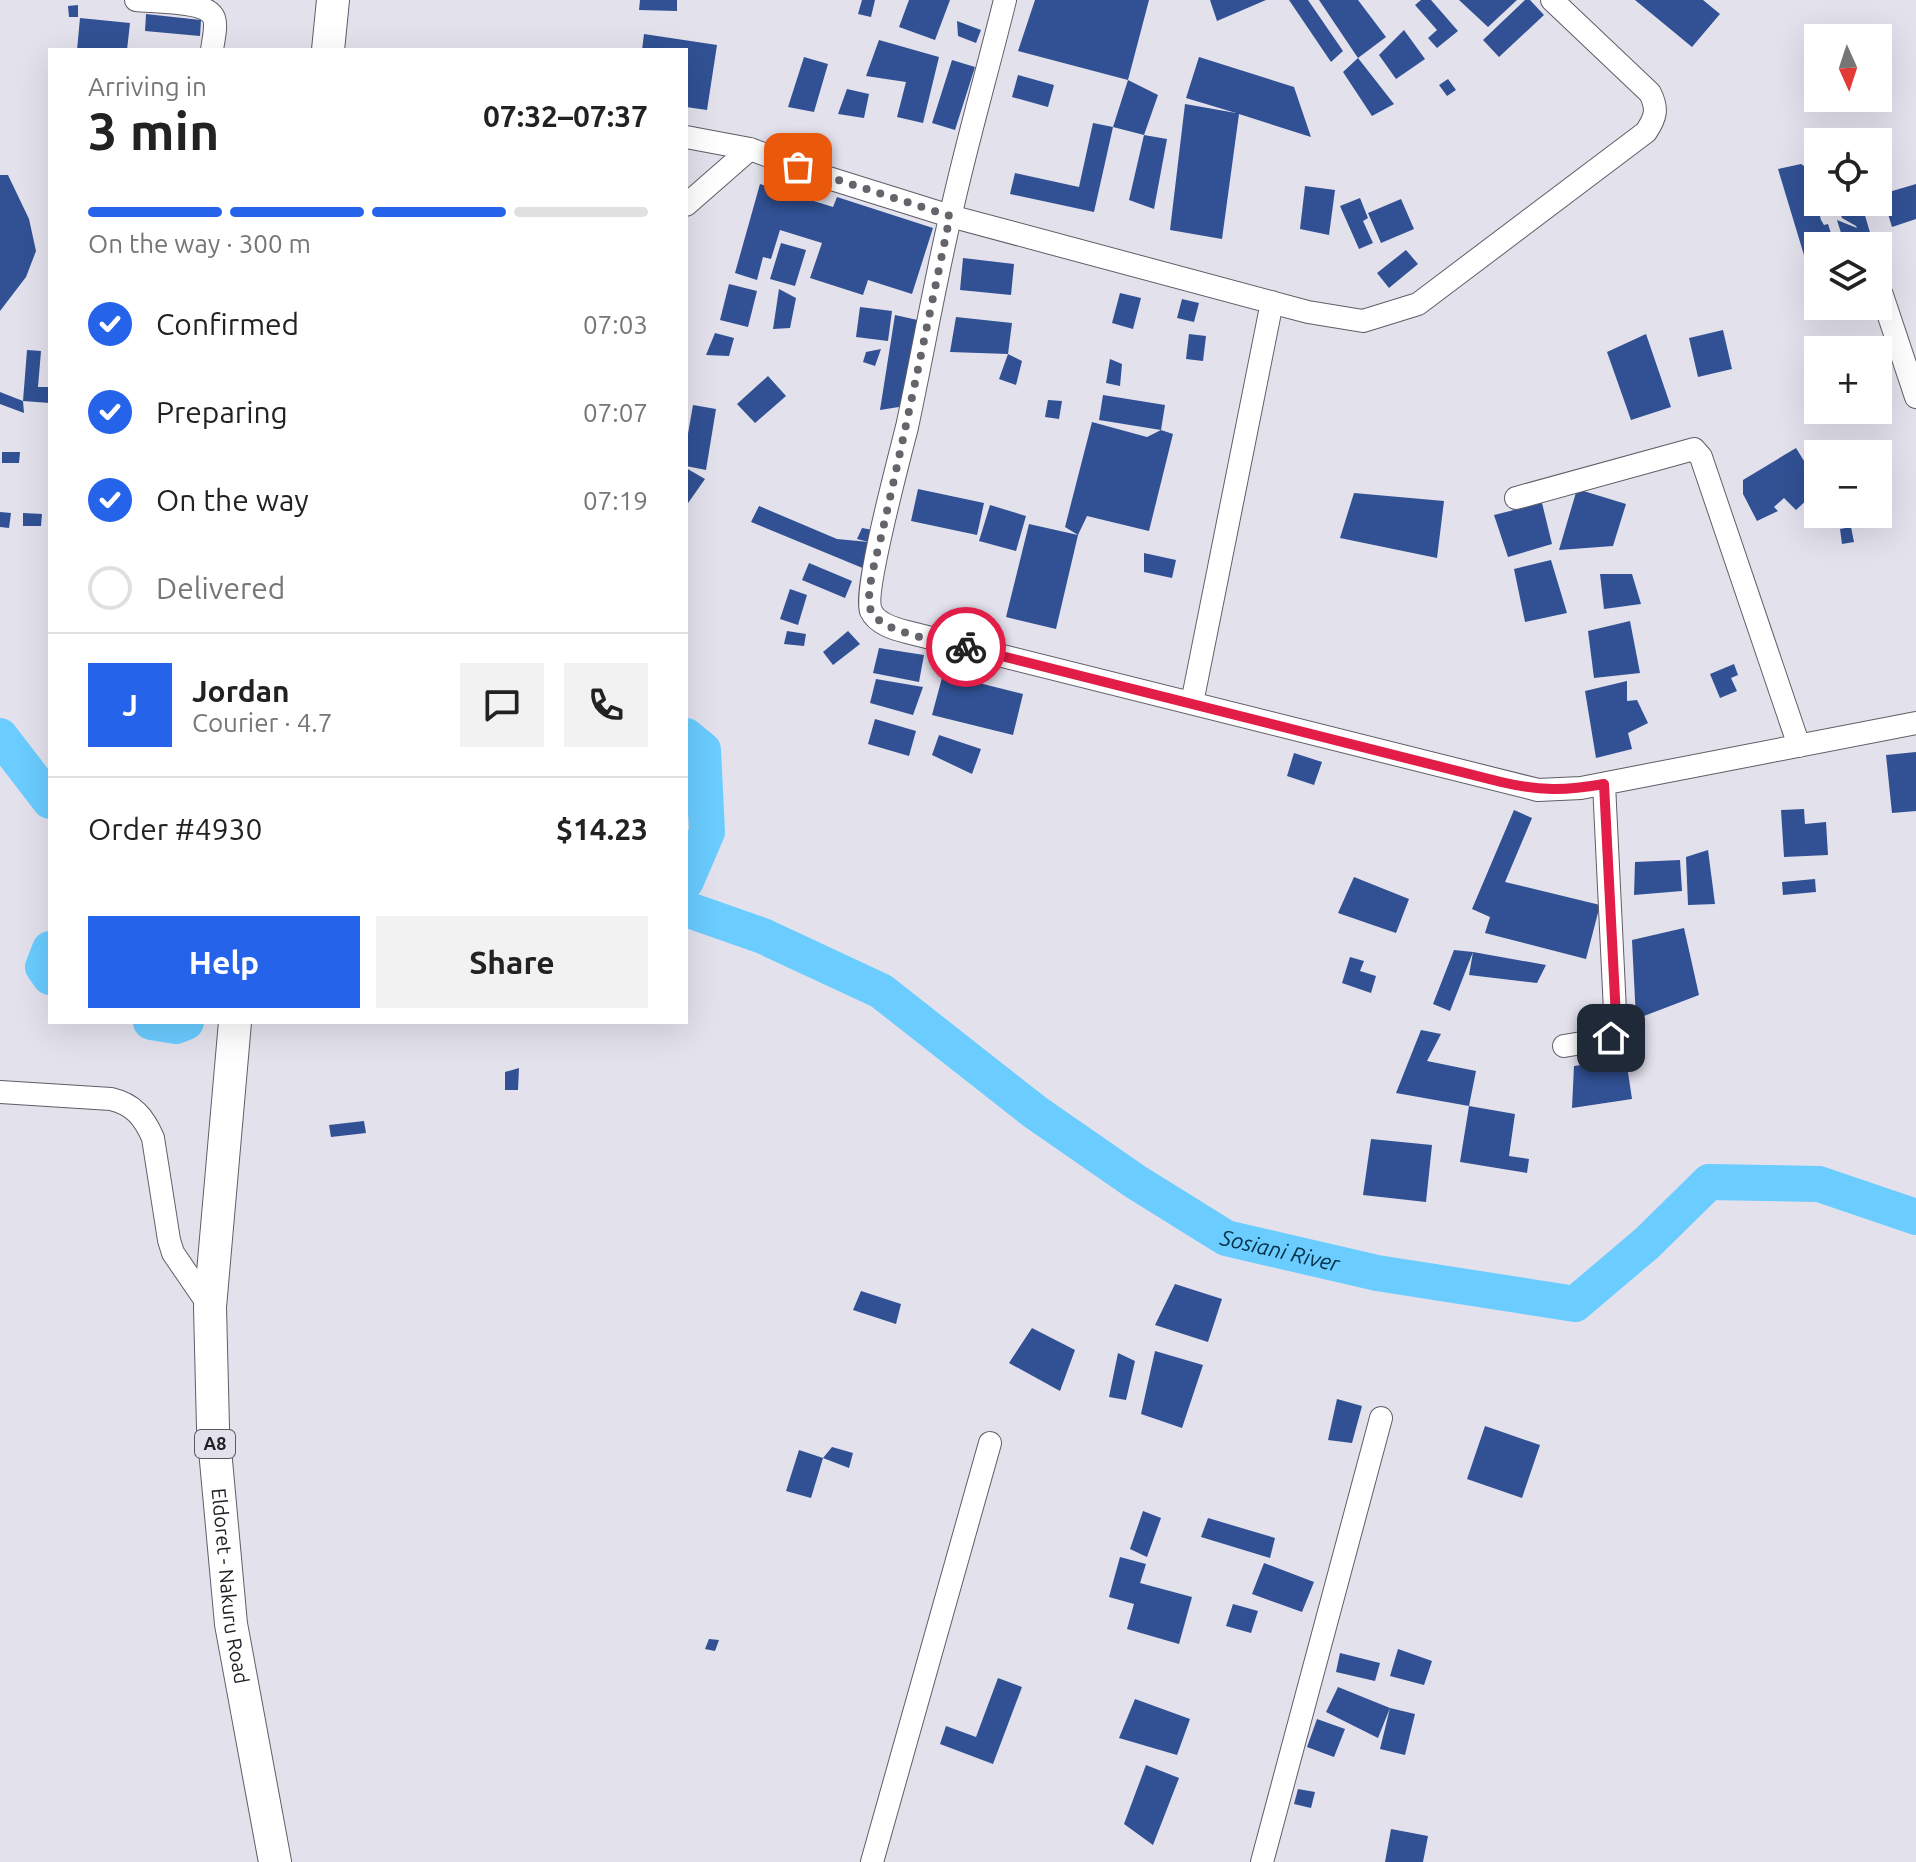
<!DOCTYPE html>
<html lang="en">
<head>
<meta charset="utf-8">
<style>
	:root { --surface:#fff; --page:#f2f2f2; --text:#222; --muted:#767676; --line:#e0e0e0; --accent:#2563eb }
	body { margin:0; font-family:Ubuntu,sans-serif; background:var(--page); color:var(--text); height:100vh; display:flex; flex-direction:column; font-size:30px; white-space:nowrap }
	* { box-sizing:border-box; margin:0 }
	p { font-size:26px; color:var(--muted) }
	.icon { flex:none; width:44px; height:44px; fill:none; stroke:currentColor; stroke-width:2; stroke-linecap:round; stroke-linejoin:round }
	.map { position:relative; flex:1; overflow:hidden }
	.details { position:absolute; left:48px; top:48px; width:640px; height:976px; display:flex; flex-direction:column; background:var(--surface); border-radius:0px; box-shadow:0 8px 32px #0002 }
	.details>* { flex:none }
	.needle { width:52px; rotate:177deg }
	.buttons { position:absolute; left:1804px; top:24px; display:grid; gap:16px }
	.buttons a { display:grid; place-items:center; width:88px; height:88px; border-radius:0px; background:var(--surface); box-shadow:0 8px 32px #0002; font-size:40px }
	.pin { position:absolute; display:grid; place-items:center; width:68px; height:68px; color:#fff; margin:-34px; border-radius:16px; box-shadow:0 4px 12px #0006 }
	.courier { position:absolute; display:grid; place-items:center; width:80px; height:80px; margin:-40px; border:6px solid #e11d48; border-radius:50%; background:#fff; color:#222; box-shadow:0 2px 10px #0007 }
	.overview em { font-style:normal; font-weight:700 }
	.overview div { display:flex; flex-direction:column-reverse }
	.overview { display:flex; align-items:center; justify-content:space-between; height:136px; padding:0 40px }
	h1 { font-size:52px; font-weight:700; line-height:60px }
	.bar { display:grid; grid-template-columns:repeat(4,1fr); gap:12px 8px; align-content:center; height:96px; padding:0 40px }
	.bar i { height:10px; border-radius:6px; background:var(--line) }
	.bar .active { background:var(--accent) }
	.bar p { grid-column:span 4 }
	.line { display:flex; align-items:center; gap:20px; padding:0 40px; border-top:2px solid var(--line) }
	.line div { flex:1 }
	.round { display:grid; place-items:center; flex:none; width:84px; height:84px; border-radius:0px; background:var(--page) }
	ol { padding:0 40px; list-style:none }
	li { display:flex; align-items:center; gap:24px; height:88px }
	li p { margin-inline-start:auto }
	li .icon { padding:8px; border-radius:50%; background:var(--accent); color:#fff; stroke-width:4 }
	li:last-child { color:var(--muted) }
	li i { width:44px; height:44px; border:4px solid var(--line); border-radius:50% }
	.action { display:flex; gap:16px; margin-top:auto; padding:16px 40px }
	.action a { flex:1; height:92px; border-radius:0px; background:var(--accent); color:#fff; font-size:32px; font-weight:700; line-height:92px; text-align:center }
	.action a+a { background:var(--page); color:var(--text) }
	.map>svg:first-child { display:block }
</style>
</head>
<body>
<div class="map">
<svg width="1916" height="1862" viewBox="0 0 1916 1862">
	<rect width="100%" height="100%" fill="#e3e1ec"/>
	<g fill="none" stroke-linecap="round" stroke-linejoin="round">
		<g stroke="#6accff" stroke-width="36">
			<path d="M0,736L50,801"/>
			<path d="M686,736L703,750L707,832L686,881"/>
			<path id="s1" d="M686,909L763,936L881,991L1035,1112L1136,1182L1226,1238L1377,1273L1575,1304L1647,1243L1709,1182L1819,1184L1916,1217"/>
			<path d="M50,949L43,967L50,977"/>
			<path d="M151,1022L176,1026L186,1022"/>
		</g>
	</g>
	<path fill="#315194" d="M640,0H677V11L639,10Z
		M862,0H875L871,17L858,14Z
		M909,0H950L935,40L899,27Z
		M1035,0H1149L1128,80L1018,51Z
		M1210,0H1266L1217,21Z
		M1289,0H1308L1343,51L1331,62Z
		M1319,0H1358L1386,37L1358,58Z
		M1421,0H1431L1458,31L1437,48L1428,38L1437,30L1415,5Z
		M1459,0H1517L1488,27Z
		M1525,0H1530L1544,15L1499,57L1483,40Z
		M1635,0H1703L1720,14L1692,47Z
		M78,5V17H69L68,6Z
		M146,14L201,20L200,36L145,31Z
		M80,18L130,23L127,50H77Z
		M957,21L981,30L976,43L958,36Z
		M1404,30L1425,59L1396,79L1379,55Z
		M644,34L717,45L707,110L686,107V50H642Z
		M879,40L939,57L923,123L897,117L906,82L866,76Z
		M804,57L828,64L814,112L788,107Z
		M1199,57L1294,87L1311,137L1239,114L1222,239L1170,230L1185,104L1236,113L1186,98Z
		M1358,58L1394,104L1372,116L1343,72Z
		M952,60L975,67L955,130L932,123Z
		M1018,75L1054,85L1048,107L1012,97Z
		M1448,79L1456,90L1447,96L1439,85Z
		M1128,80L1158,95L1144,135L1167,139L1154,209L1129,200L1144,135L1113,127L1094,212L1010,194L1015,173L1079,187L1093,123L1113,127Z
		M847,89L869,94L864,118L838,114Z
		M1818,154V164L1810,165L1807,159Z
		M1801,164L1812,171L1818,188V202H1822L1817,205L1821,220L1824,225L1828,224L1835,246H1818V273L1810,275L1778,169Z
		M0,175H8L29,219L36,251L26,277L0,311Z
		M760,184L833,207L837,197L933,228L912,294L868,280L863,295L810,278L822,243L780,230L771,259L763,257L757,280L735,273Z
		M1916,184V219L1892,227L1882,194Z
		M1305,186L1335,190L1329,235L1300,229Z
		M1360,198L1368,218L1363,221L1373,243L1359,249L1340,206Z
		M1401,199L1414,229L1381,243L1368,213Z
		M1836,202H1861L1874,246H1845L1837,220L1857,228L1856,226L1842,218Z
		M781,243L806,250L795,286L770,279Z
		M1406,250L1418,264L1389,288L1377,273Z
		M963,258L1014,264L1011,295L960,290Z
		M729,284L757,291L748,327L720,320Z
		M779,289L796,298L790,328L773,329Z
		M1120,293L1141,298L1133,329L1112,323Z
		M1182,299L1199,303L1194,322L1177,318Z
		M860,307L892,311L888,341L856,337Z
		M895,315L922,321L905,406L880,410Z
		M956,317L1012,323L1008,354L950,352Z
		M1723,330L1732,369L1698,377L1689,338Z
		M715,333L734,338L729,356L706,355Z
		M1189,334L1206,336L1203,361L1186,359Z
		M1646,334L1671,407L1631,420L1607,352Z
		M881,349L875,366L863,362L866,352Z
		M27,350L41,351L38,387H50V403L23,401Z
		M1008,354L1022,361L1016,385L999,379Z
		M1110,359L1122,364L1120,386L1106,383Z
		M768,376L786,396L755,423L737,404Z
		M0,392L23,401L24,413L0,404Z
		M1103,395L1165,405L1161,430L1099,420Z
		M1048,400L1062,401L1059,419L1045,417Z
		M693,405L716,409L706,470L686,466V445Z
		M1092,422L1147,437L1161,430L1173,434L1149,531L1087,516L1078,535L1056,629L1006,617L1029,524L1078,535L1065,527Z
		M1796,448L1814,477L1811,496L1796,510L1784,498L1774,507L1778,511L1757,521L1743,494V480Z
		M2,452H20L19,463H2Z
		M686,468L705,479L686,506Z
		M918,489L984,503L977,535L911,521Z
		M1577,489L1626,504L1613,546L1559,550Z
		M1354,493L1444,501L1437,558L1340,538Z
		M1542,503L1552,544L1508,557L1494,515Z
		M990,505L1026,516L1016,551L979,541Z
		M759,506L837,539L869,542L857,539L862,528L873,530L865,569L751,522Z
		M0,512L11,513L9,528L0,527Z
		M23,513L42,514L41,526H23Z
		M1851,527L1854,542L1842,544L1840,529Z
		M1144,553L1176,560L1172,578L1144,572Z
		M1551,560L1567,613L1525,622L1514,569Z
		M809,563L852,581L845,598L802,580Z
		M1600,574H1632L1641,604L1604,609Z
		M790,589L807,595L798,625L780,619Z
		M1630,621L1640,673L1594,678L1588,631Z
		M787,631L806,634L804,646L784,644Z
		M848,631L860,644L833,665L823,652Z
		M879,648L924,655L919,682L873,673Z
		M1734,664L1738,675L1731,678L1737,691L1720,698L1710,674Z
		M943,674L1023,694L1013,735L932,715Z
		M876,679L923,687L913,715L870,703Z
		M1627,681V701L1637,700L1648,723L1628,733L1632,749L1596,758L1585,691Z
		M875,719L916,731L909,756L868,744Z
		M939,735L981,749L972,774L932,755Z
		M1916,752V811L1892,813L1886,755Z
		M1294,753L1322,762L1314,785L1287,776Z
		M1804,809L1805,824L1826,822L1828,855L1784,857L1781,810Z
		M1514,810L1532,818L1505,882L1600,905L1586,959L1485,933L1490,917L1472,909Z
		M1708,850L1715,904L1688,905L1686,857Z
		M1680,860L1682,891L1634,895L1635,862Z
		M1354,877L1409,899L1396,933L1338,913Z
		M1815,879L1816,892L1783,895L1782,882Z
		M1684,928L1699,995L1636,1019L1632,940Z
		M1454,950L1473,952L1450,1011L1433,1004Z
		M1473,952L1546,965L1537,983L1469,975Z
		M1350,957L1364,961L1360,971L1376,976L1371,993L1342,983Z
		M1421,1030L1441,1034L1427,1061L1476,1071L1469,1106L1396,1093Z
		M1626,1059L1632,1099L1572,1108L1574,1066Z
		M519,1068L518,1090H505V1072Z
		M1469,1106L1515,1114L1509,1156L1529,1159L1527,1173L1460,1162Z
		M364,1121L366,1133L331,1137L329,1125Z
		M1371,1139L1432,1145L1426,1202L1363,1195Z
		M1175,1284L1222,1299L1208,1342L1155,1325Z
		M861,1291L901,1304L896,1324L853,1310Z
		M1032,1328L1075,1350L1060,1391L1009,1363Z
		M1155,1351L1203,1365L1182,1428L1141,1414Z
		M1118,1353L1135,1361L1126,1400L1109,1397Z
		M1337,1399L1362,1406L1352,1443L1328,1440Z
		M1485,1426L1540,1445L1522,1498L1467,1479Z
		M832,1447L853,1453L849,1468L823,1458Z
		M799,1450L823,1458L811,1498L786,1491Z
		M1143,1511L1161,1518L1147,1557L1130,1549Z
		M1208,1518L1275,1538L1270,1558L1201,1537Z
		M1120,1557L1146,1564L1140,1583L1192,1597L1179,1644L1127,1629L1134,1604L1109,1597Z
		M1264,1563L1314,1582L1302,1612L1252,1594Z
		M1233,1604L1258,1611L1251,1633L1226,1626Z
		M709,1639L719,1640L715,1651L705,1649Z
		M1398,1649L1432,1661L1424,1685L1390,1676Z
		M1340,1653L1380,1663L1375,1681L1336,1672Z
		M998,1678L1022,1687L993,1764L940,1744L946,1726L976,1737Z
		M1338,1687L1390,1708L1415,1714L1405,1755L1380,1749L1390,1708L1378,1738L1326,1712Z
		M1135,1699L1190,1719L1177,1755L1119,1738Z
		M1317,1719L1345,1729L1334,1757L1307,1747Z
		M1146,1765L1179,1778L1153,1845L1124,1824Z
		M1298,1789L1315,1792L1311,1808L1294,1804Z
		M1391,1829L1428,1836L1423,1862H1385Z"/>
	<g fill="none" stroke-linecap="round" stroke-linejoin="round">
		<g stroke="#5f5e67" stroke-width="24">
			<path id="minor" d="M136,0C154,2 207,0 214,18C217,27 213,41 212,50
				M1005,0C987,73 966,145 950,218C934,287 922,357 907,427C900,455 863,593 871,611C877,624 895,629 907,632L1538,790L1581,788L1916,723
				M686,137L750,149L822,176L950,216L1308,312L1363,321L1418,304L1646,132C1656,117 1658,109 1650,93L1552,0
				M686,205L750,149
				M1882,295L1916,397
				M1516,498L1694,449L1701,457L1799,746
				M1192,703L1272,302
				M1564,1046L1611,1038L1616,1032L1604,784
				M0,1092L111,1099C133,1104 144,1117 153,1138L169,1240L173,1253L210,1307
				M872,1862L990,1443
				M1262,1862L1381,1418"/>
		</g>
		<g stroke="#5f5e67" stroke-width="34">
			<g id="highway">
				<path d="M328,50L333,0"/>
				<path id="s2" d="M235,1022L210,1307L213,1428L231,1624L275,1862"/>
			</g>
		</g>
		<use href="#minor" stroke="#fff" stroke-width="22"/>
		<use href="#highway" stroke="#fff" stroke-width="32"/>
	</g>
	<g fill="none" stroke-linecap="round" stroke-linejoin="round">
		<path stroke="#65646a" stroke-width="8" stroke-dasharray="0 14.4" d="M798,167L950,216C928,322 906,428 882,533C878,552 864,594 871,611C881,633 944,642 966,647"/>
		<path stroke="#e11d48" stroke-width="10" d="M966,647L1501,782C1540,791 1564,791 1604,784L1616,1018V1032L1611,1038"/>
	</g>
	<g text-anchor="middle" stroke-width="8" stroke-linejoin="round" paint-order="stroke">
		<rect fill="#e3e1ec" stroke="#5b5a60" stroke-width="2" x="195" y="1430" width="40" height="28" rx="6"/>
		<g font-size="18" font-weight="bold" fill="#212024">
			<text x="215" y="1450">A8</text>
		</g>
		<g font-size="20" fill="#212024" stroke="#e3e1ec">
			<text dy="7" stroke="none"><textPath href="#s2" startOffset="566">Eldoret - Nakuru Road</textPath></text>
		</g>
		<g font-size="22" font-style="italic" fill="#043246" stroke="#e3e1ec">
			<text dy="8" stroke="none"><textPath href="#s1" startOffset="692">Sosiani River</textPath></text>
		</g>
	</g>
</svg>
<div class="buttons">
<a><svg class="needle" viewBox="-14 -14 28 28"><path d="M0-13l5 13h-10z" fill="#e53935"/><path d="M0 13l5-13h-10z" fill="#767676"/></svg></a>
<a><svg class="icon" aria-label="locate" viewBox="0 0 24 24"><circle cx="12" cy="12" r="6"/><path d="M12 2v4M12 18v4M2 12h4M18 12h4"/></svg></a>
<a><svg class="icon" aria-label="layers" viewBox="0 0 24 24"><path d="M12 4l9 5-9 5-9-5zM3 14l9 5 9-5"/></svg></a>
<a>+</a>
<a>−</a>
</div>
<div class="pin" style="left:798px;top:167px;background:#ea580c"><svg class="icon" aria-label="bag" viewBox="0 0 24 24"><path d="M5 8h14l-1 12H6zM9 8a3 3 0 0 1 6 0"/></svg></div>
<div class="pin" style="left:1611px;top:1038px;background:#1f2937"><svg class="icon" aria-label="home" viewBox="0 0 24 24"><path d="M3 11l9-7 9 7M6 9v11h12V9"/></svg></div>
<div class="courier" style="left:966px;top:647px"><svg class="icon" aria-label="bike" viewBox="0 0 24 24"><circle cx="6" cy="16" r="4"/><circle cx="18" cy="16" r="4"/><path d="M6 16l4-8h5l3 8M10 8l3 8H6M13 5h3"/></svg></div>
<section class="details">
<div class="overview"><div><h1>3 min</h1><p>Arriving in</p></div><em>07:32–07:37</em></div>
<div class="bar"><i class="active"></i><i class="active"></i><i class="active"></i><i></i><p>On the way · 300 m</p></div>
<ol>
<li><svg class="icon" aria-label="check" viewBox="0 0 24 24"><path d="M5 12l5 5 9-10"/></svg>Confirmed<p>07:03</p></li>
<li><svg class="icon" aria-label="check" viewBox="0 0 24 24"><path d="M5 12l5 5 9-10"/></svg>Preparing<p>07:07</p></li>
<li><svg class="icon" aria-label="check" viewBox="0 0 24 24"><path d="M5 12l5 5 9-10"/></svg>On the way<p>07:19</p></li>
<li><i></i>Delivered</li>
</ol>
<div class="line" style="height:144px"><b class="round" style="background:var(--accent);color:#fff">J</b><div><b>Jordan</b><p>Courier · 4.7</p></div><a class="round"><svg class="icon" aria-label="chat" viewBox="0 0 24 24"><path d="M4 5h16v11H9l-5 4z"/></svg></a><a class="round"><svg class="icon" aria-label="phone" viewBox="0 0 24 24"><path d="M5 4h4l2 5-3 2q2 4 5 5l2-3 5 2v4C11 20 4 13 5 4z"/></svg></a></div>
<div class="line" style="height:104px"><div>Order #4930</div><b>$14.23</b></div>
<div class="action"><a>Help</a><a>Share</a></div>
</section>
</div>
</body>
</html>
